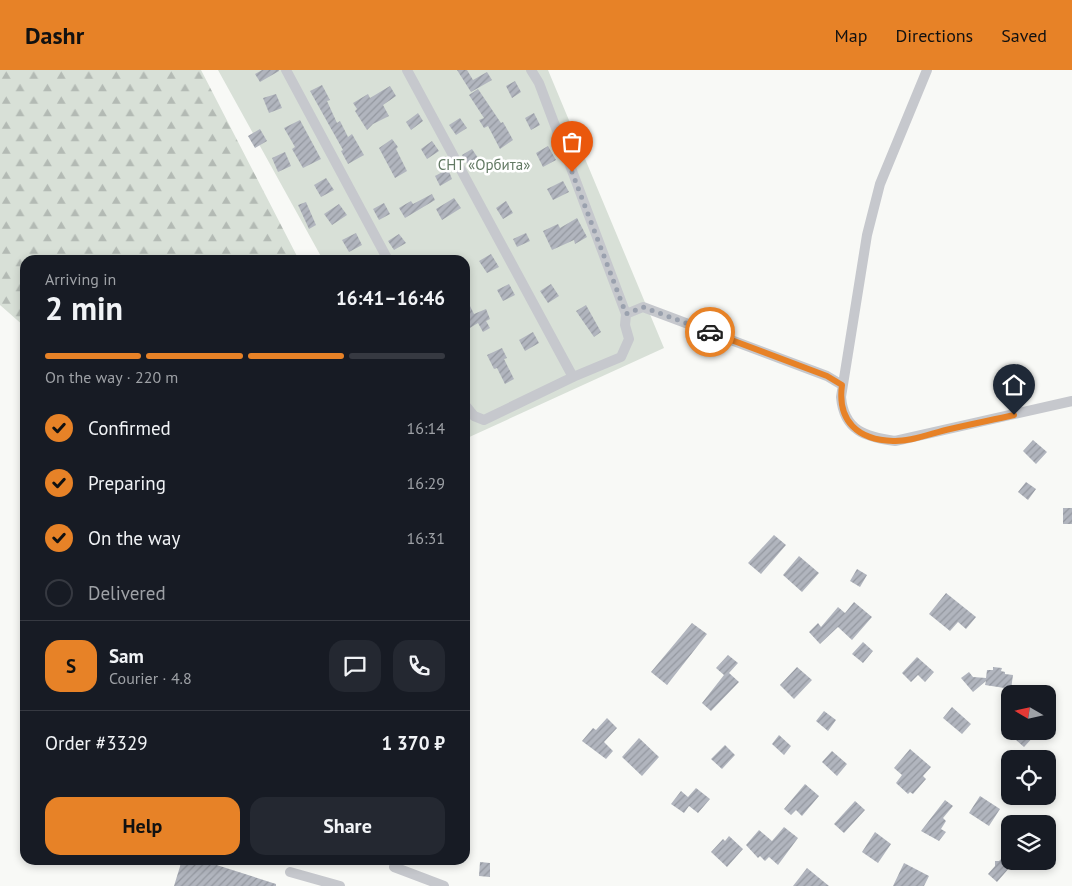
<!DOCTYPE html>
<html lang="en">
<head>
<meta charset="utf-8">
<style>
	:root { --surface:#171b24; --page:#242831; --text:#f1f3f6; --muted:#9ea1a6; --line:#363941; --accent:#e78227 }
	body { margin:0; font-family:"PT Sans",sans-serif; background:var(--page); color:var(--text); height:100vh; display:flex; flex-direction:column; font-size:19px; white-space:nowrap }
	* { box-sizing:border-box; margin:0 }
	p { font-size:16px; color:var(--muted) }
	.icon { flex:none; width:28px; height:28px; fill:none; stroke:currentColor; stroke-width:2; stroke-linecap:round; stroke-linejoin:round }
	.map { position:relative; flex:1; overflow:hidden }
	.sheet { position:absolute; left:20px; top:185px; width:450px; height:610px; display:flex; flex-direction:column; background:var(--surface); border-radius:15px; box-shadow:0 2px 8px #0003 }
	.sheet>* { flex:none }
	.needle { width:32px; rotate:279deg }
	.controls { position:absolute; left:1001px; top:615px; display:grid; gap:10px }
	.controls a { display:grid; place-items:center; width:55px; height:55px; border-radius:10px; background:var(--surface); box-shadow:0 2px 8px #0003; font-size:25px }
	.pin { position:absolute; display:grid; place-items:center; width:42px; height:42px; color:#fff; margin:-51px -21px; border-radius:50% 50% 50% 0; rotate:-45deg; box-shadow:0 0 5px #0007 }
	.pin .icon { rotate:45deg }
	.courier { position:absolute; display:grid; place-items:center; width:50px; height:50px; margin:-25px; border:4px solid #e78227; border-radius:50%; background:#fff; color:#222; box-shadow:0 1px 6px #0007 }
	.headline em { font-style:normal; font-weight:700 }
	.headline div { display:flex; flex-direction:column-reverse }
	.headline { display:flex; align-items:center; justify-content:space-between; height:85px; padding:0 25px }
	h1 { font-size:32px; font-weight:700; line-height:38px }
	.bar { display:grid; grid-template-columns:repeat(4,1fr); gap:8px 5px; align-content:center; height:60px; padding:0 25px }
	.bar i { height:6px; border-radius:4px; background:var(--line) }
	.bar .selected { background:var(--accent) }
	.bar p { grid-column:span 4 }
	.line { display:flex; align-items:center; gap:12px; padding:0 25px; border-top:1px solid var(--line) }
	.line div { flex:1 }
	.round { display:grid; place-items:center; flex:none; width:52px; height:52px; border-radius:15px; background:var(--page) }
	ol { padding:0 25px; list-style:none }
	li { display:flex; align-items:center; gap:15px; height:55px }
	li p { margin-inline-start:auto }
	li .icon { padding:5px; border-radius:50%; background:var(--accent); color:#111; stroke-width:4 }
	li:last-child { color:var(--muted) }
	li i { width:28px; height:28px; border:2px solid var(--line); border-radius:50% }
	.primary-button { display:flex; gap:10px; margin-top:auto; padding:10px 25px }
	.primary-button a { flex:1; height:58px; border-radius:15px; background:var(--accent); color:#111; font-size:20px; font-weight:700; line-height:58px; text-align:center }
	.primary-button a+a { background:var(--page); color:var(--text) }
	header { display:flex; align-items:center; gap:30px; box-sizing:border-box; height:70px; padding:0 25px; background:var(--accent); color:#111 }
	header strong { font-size:24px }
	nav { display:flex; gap:28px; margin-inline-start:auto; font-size:18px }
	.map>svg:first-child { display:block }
</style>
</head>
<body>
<header>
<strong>Dashr</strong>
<nav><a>Map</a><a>Directions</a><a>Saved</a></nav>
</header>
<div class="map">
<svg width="1072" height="816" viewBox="0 0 1072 816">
	<defs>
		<pattern id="forest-firs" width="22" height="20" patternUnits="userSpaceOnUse" patternTransform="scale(1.25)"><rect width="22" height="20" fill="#d8e0d7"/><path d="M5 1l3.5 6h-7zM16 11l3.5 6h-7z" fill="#b3bab4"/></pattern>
		<pattern id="building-hatch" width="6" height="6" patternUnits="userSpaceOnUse" patternTransform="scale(1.25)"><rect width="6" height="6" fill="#b1b5be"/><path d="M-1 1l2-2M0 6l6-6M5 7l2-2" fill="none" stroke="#9498a0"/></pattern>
	</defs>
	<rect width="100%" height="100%" fill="#f8f9f6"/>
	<path fill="url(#forest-firs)" d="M0,0H201L299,190H25V257L0,235Z"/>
	<path fill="#d8e0d7" d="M218,0H548L664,278L465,369V190H323Z"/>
	<path fill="url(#building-hatch)" d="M262,0H279V1L260,12L255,4Z
		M457,0H467L473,10L487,2L492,10L471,22Z
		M515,11L521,22L512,28L506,16Z
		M322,15L330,30L327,31L337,53L340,51L348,67L352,64L364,85L348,94L341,81L343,80L310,21Z
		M390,16L396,26L383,35L389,46L373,54L367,60L355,41L357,39L353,33L368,24L370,28Z
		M478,19L501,53L503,52L513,70L500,79L488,56L484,58L479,50L484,48L469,25Z
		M276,24L282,38L269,43L263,28Z
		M418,43L423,51L411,60L406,52Z
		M534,43L540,55L531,60L525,48Z
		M460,48L467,58L456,65L449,55Z
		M300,50L321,89L303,98L292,79L295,77L284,58Z
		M260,59L267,71L255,78L248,66Z
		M392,69L398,77L396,79L407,101L395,108L379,78Z
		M432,71L439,81L427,89L421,79Z
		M548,76L556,90L543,97L536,83Z
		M472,79L480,91L470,98L462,85Z
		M285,82L291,96L278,102L272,88Z
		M448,99L452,109L440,116L435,106Z
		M326,108L334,120L321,127L314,115Z
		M563,111L569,122L553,130L547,119Z
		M432,124L435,130L405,148L399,138L411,131L413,134Z
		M454,128L461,138L442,150L436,139Z
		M506,131L513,143L503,149L496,138Z
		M306,132L316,155L309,159L298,135Z
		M384,133L390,144L379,150L373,139Z
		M339,134L347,145L332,155L324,144Z
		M577,148L587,167L575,174L574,170L552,180L543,161L558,154L560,158Z
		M356,163L362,175L349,182L342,170Z
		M526,163L530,171L517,177L513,169Z
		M399,164L406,173L394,180L388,171Z
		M491,184L499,197L487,203L479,191Z
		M509,214L515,225L503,231L497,220Z
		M551,214L559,226L548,233L540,221Z
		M465,226L474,244L486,239L490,249L486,251L490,258L483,262L478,253L465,261Z
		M586,235L601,262L594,267L576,241Z
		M533,262L539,273L525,281L519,270Z
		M502,278L507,288L504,289L514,309L505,314L497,298L494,299L487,285Z
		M1033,370L1047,382L1036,394L1023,381Z
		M1026,412L1036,419L1028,430L1018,422Z
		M1063,438H1072V454H1063Z
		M774,465L786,475L761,504L748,493Z
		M799,486L819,503L802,522L783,505Z
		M857,499L867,505L860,517L850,511Z
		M946,523L976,547L966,559L958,552L950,561L929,544Z
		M854,532L872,547L852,570L838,557L820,574L809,562L818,553L821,557L838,537L845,543Z
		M692,553L707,564L667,615L651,602Z
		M863,572L873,581L863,593L852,584Z
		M728,585L738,593L729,603L739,612L711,641L702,633L724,605L716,598Z
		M917,587L934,602L925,612L918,605L911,612L902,603Z
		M797,597L812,610L794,629L780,615Z
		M993,597L1002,598L1001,601L1005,602V604L1013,605L1011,619L985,615L986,611L973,622L961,608L969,602L973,607L986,608L987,600H993Z
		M952,637L971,654L962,664L943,648Z
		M824,641L836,650L828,661L816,651Z
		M607,648L617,658L604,672L613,681L606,689L582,671L593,658L596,660Z
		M1006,661H1031L1035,665L1024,677Z
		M779,665L791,676L784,685L772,674Z
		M639,668L659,687L642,706L622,687Z
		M725,675L735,685L722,699L711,689Z
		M910,679L931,697L923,706L926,709L913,724L910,722L908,724L896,713L902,705L894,698Z
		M832,681L847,694L837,706L822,692Z
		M805,714L819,726L802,746L796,740L791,745L784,739Z
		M696,718L710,729L698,743L689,736L684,743L671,734L681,721L688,727Z
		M980,726L1000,739L989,756L969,743Z
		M945,730L953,736L943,748L946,751L941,759L946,762L939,771L921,761Z
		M855,731L865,740L844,763L834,754Z
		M784,757L798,768L778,795L769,787L765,791L760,786L758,788L746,775L759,760L772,771Z
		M875,762L891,774L878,793L862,782Z
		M729,766L743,779L727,797L711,782L723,769L725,771Z
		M1010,781V797L997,812L988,804L995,796V791H999Z
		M182,790H201L276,814V816H174Z
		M480,792L490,793V807L479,806Z
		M904,793L929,806L924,816H893Z
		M807,798L829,816H793Z"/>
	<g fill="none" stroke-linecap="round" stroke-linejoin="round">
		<path stroke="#c6c8cd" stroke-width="10" d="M286,0L388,190
			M407,0L573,307
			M927,0L880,114L867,165L841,327C844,361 866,367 895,371L1072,331
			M626,244L643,237L827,306L842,315
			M465,335L474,346L484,350L573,307L621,287L629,269L625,255L626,244L539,13L531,0
			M394,797L444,816
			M290,802L340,816"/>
	</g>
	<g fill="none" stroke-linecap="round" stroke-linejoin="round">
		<path stroke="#9aa1ae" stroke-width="5" stroke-dasharray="0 9" d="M572,102L626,244L643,237L710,262"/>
		<path stroke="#e78227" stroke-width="6" d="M710,262L827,306L842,315C837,351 858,370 893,371C911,372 932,363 950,359C971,354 992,350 1014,345"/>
	</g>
	<g text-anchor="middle" stroke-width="5" stroke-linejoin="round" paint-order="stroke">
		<g font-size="15" fill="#627963" stroke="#fff">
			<text x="484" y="100">СНТ «Орбита»</text>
		</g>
	</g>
</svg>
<div class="controls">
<a><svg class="needle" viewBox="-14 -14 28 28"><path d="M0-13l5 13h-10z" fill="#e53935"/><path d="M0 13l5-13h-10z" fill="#9ea1a6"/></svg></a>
<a><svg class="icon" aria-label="locate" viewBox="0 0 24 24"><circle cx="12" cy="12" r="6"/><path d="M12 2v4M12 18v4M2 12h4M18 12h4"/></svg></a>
<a><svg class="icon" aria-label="layers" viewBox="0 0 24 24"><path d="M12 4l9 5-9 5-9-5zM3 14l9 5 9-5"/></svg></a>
</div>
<div class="pin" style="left:572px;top:102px;background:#ea580c"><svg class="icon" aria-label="bag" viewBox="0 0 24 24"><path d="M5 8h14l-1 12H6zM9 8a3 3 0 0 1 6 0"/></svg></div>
<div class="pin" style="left:1014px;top:345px;background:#1f2937"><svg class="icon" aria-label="home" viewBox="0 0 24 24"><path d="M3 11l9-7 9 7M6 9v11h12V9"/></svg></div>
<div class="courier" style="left:710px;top:262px"><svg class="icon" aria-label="car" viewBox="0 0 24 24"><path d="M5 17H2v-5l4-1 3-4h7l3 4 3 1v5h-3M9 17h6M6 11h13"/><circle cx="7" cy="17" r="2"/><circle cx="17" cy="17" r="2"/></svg></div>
<section class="sheet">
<div class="headline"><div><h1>2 min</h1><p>Arriving in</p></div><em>16:41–16:46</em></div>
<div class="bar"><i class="selected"></i><i class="selected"></i><i class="selected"></i><i></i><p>On the way · 220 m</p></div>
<ol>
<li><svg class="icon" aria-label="check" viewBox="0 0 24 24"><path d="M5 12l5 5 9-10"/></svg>Confirmed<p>16:14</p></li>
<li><svg class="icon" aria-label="check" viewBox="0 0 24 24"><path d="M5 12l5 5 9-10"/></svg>Preparing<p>16:29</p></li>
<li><svg class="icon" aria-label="check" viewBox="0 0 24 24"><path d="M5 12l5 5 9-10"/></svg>On the way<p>16:31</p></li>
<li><i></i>Delivered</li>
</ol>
<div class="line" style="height:90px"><b class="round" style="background:var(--accent);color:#111">S</b><div><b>Sam</b><p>Courier · 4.8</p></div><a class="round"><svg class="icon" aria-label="chat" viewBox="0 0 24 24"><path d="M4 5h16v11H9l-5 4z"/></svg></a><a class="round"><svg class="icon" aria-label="phone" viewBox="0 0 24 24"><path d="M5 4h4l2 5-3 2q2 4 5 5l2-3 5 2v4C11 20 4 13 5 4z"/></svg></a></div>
<div class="line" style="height:65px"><div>Order #3329</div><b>1 370 ₽</b></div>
<div class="primary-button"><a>Help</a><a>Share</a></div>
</section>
</div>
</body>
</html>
